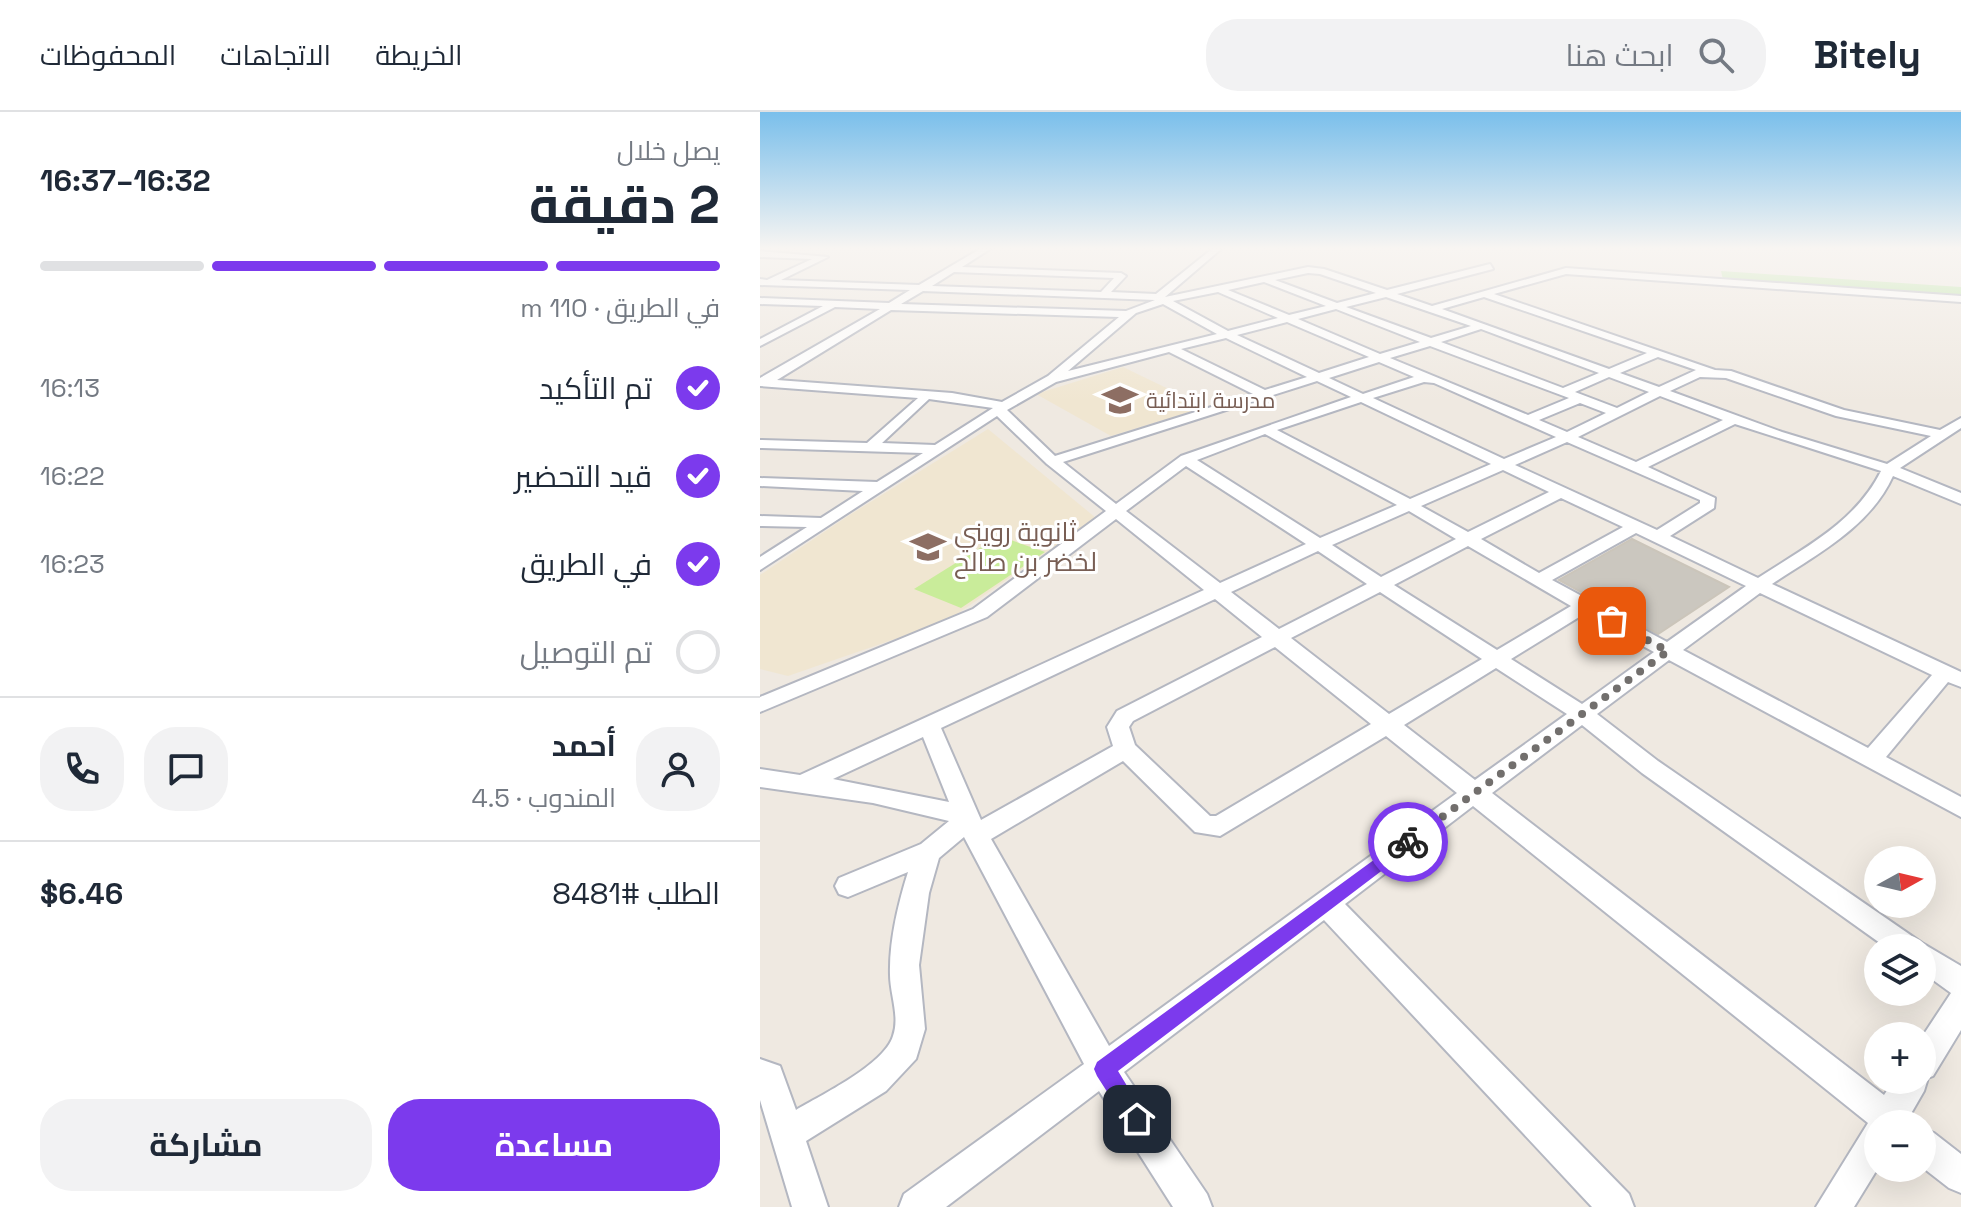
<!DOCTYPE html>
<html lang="ar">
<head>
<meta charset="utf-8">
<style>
	:root { --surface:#fff; --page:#f2f2f3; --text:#1f2937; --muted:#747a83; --line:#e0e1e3; --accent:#7c3aed }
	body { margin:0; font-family:"Space Grotesk",Cairo,sans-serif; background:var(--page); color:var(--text); direction:rtl; height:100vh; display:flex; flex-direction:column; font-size:30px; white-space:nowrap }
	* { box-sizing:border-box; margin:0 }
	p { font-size:26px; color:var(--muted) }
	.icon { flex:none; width:44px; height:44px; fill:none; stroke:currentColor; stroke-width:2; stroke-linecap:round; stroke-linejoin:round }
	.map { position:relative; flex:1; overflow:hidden; direction:ltr }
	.details { display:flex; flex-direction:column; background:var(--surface); width:760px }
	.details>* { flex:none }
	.needle { width:52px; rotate:82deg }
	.fabs { position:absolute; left:1104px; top:734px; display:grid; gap:16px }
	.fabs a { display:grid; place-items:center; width:72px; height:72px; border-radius:50%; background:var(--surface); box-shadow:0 8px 32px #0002; font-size:40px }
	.pin { position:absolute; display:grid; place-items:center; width:68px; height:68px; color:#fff; margin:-34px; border-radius:16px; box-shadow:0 4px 12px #0006 }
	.courier { position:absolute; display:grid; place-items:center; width:80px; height:80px; margin:-40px; border:6px solid #7c3aed; border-radius:50%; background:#fff; color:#222; box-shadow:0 2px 10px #0007 }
	.summary em { font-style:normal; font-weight:700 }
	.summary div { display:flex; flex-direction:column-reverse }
	.summary { display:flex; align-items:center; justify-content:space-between; height:136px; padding:0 40px }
	h1 { font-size:52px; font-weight:700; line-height:60px }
	.bar { display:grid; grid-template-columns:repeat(4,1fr); gap:12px 8px; align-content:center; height:96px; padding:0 40px }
	.bar i { height:10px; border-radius:6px; background:var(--line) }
	.bar .active { background:var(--accent) }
	.bar p { grid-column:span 4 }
	.line { display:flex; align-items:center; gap:20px; padding:0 40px; border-top:2px solid var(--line) }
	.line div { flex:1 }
	.round { display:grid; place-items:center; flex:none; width:84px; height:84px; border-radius:32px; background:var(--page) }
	ol { padding:0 40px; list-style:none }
	li { display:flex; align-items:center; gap:24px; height:88px }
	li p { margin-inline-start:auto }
	li .icon { padding:8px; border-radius:50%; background:var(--accent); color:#fff; stroke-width:4 }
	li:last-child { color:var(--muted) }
	li i { width:44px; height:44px; border:4px solid var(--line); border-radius:50% }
	.primary-button { display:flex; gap:16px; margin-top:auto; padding:16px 40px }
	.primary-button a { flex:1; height:92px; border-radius:32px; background:var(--accent); color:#fff; font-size:32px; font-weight:700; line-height:92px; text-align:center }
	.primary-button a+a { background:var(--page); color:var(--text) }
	header { display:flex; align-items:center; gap:48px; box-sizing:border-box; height:112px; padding:0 40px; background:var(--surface); border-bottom:2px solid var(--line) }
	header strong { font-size:38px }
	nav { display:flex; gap:44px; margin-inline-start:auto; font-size:28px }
	.search { width:560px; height:72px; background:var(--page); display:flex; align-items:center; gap:20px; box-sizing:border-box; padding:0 28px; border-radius:32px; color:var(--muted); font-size:30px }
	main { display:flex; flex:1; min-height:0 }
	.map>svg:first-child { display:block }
</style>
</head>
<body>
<header>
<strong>Bitely</strong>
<div class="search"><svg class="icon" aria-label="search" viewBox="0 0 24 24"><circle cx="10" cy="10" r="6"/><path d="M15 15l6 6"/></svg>ابحث هنا</div>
<nav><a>الخريطة</a><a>الاتجاهات</a><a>المحفوظات</a></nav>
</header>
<main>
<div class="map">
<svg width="1201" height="1095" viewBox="0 0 1201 1095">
	<rect width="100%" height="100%" fill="#efe9e1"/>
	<path fill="#f0e6d1" d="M363,255L446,295L351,324L276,282Z
		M228,317L336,406L187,509L28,564L0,557V463L88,404Z"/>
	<path fill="#b6e59e" d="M961,159L1201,175V185L963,168Z"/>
	<path fill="#c9ec9a" d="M239,424L285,440L201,496L154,477Z"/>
	<path fill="#cbc7bf" stroke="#cbc5ba" stroke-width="2" d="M872,427L969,475L898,522L799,468Z"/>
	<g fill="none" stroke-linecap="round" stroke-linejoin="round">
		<g stroke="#b4b7c1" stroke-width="4">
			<path id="street" d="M220,137H230L202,155L361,161L366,164L351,180L396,182L452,137H461L405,185L548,155L564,157L627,178L730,152L733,157L637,182L672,194L806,156L1201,184V190L806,162L734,182L955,258L971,259L1084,298L1180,318L1201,306V316L1140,356L1201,381V392L1133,364C1110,415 1057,442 1012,472L1201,560V575L1188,570L1126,645L1201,685V705L909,548L837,602L898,649L1162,831L1201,854V918L1173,964L1168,966L1164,979L1149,1005L1152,1012H1118V1056L1094,1095H1056L1108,1011L713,694L585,792L869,1082L874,1095H832L564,808L364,960L447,1082L452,1095H413L339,979L186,1095H139L144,1082L324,952L204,725L179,746L169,781L159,853L165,917L156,947L126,979L46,1029L68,1095H32L0,988V947L20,954L36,998C61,983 124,953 133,924C140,905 130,882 130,863C129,829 138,792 148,760L88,785L79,782L75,774L79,766L161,732L189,709L113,691L0,675V657L40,663L444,478L356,407L227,505L0,600V585L213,497L346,399L287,352L237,304L0,458V445L47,415L0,414V404L61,406L103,379L0,374V366L117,370L163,341L0,336V328L107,331L158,286L0,274V266L120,197L75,195L0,234V227L63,194L0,192V186L129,191L150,178L0,173V167L7,168L52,147L0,145V139L68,145L21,168L159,173ZM194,160L354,166L341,180L172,174ZM548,161L560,162L616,181L577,191L515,168ZM504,170L566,194L529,203L468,178ZM163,179L395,188L366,199L141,192ZM458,180L518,206L468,219L413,189ZM626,185L711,214L671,226L586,195ZM724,185L887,241L849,257L682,197ZM403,192L457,222L308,259L376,201ZM576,197L660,230L620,242L538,207ZM131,198L359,205L288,264L242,290L192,281L17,268ZM527,210L609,245L559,261L477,223ZM721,217L839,261L803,276L681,230ZM466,226L547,265L505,278L421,237ZM670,234L809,286L768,303L630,246ZM409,240L493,282L295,344L247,298L296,270ZM898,245L936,258L899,275L860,261ZM619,250L654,265L603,282L569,266ZM849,265L889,280L857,296L815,280ZM940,265L966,266L1076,304L1171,324L1127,352L1022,320L910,279ZM557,269L591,285L421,344L356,392L303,350ZM664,270L674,271L796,325L744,347L613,286ZM900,284L963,308L876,350L818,325ZM169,287L233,296L175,333L122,331ZM601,290L731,352L650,387L517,318ZM820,291L846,301L807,320L779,308ZM975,312L1121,359C1096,410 1044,436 998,466L910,424L954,396L955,386L888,355ZM505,322L637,393L560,426L437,348ZM807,330L940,388V391L897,418L755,353ZM426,354L546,432L460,471L366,399ZM743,358L789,380L708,420L661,394ZM801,386L863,415L779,461L721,427ZM649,399L696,427L621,465L572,433ZM876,421L986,474L907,530L792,468ZM708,434L811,494L737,538L634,473ZM558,439L607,472L519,517L471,480ZM620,480L722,547L629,602L531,526ZM1000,481L1172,563L1108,636L923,538ZM455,487L502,525L357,599L347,615L353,634L221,708L181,616ZM824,502L894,540L822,592L751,547ZM515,535L611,612L456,704H450L375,633L369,615L373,609ZM736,556L807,602L715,668L644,613ZM822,613L882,661L1127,836H1162V860L1191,881L1162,925V968H1134L1124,983L732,681ZM626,624L697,681L349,934L231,727L363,649L435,720L460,724ZM163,625L189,690L73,667Z
				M1162,1016L1174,1021L1201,1042V1081L1189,1076L1162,1055Z"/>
		</g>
		<use href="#street" fill="#fff" fill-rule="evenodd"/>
	</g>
	<linearGradient id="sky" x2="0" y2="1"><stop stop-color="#7abfeb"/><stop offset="0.47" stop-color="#f8f5f2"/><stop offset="1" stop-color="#f8f5f2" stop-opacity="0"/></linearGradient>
	<rect width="1201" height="290" fill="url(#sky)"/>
	<path fill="#7c3aed" d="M648,723L653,725L656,730L653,735L358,959L387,1007L384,1014L377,1018L369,1014L337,964L334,957L337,950Z"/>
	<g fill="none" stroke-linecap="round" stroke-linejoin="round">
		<path stroke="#726f6d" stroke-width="8" stroke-dasharray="0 14.4" d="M648,730L908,539L852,509"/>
	</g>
	<defs>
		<g id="school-bare" transform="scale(2.76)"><path d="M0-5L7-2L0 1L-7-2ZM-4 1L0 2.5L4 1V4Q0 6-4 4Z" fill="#8d6e63" stroke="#fff" stroke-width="2.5" paint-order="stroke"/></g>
	</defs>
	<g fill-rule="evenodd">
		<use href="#school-bare" x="360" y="288"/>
		<use href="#school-bare" x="168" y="435"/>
	</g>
	<g text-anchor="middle" stroke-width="6" stroke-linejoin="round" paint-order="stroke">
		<g font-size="22" fill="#785e54" stroke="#fff" text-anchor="start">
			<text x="386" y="296">مدرسة ابتدائية</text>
		</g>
		<g font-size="26" fill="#785e54" stroke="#fff" text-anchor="start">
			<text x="194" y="429">ثانوية رويني<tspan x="194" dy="30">لخضر بن صالح</tspan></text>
		</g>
	</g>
</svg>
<div class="fabs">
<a><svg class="needle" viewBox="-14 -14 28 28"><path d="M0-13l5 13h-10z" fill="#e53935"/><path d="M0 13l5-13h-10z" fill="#747a83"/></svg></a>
<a><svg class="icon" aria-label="layers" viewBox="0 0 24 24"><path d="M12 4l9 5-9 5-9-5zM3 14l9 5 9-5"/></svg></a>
<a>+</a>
<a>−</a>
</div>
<div class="pin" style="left:852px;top:509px;background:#ea580c"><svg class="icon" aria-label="bag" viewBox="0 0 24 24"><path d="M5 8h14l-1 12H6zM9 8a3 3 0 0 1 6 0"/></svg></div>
<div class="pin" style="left:377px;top:1007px;background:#1f2937"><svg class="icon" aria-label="home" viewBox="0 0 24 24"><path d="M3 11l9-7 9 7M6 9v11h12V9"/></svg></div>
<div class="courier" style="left:648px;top:730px"><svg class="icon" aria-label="bike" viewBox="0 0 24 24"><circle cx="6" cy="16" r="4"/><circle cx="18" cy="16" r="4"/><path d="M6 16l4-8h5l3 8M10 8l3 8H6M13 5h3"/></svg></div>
</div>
<section class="details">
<div class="summary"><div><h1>2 دقيقة</h1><p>يصل خلال</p></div><em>16:32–16:37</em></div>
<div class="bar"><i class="active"></i><i class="active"></i><i class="active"></i><i></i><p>في الطريق · 110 m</p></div>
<ol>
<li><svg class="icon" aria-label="check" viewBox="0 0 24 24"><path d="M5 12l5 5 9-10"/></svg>تم التأكيد<p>16:13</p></li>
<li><svg class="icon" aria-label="check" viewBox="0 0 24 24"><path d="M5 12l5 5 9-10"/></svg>قيد التحضير<p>16:22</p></li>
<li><svg class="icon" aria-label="check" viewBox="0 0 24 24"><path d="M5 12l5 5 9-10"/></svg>في الطريق<p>16:23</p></li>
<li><i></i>تم التوصيل</li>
</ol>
<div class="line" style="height:144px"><a class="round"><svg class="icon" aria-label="person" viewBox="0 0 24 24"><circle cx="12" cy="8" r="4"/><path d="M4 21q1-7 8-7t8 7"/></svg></a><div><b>أحمد</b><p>المندوب · 4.5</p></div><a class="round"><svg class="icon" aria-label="chat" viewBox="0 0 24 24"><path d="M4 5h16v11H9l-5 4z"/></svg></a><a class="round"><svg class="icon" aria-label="phone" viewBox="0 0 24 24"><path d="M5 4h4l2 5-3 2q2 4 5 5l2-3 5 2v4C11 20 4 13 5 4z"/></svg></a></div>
<div class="line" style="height:104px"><div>الطلب #8481</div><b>$6.46</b></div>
<div class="primary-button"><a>مساعدة</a><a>مشاركة</a></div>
</section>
</main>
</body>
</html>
